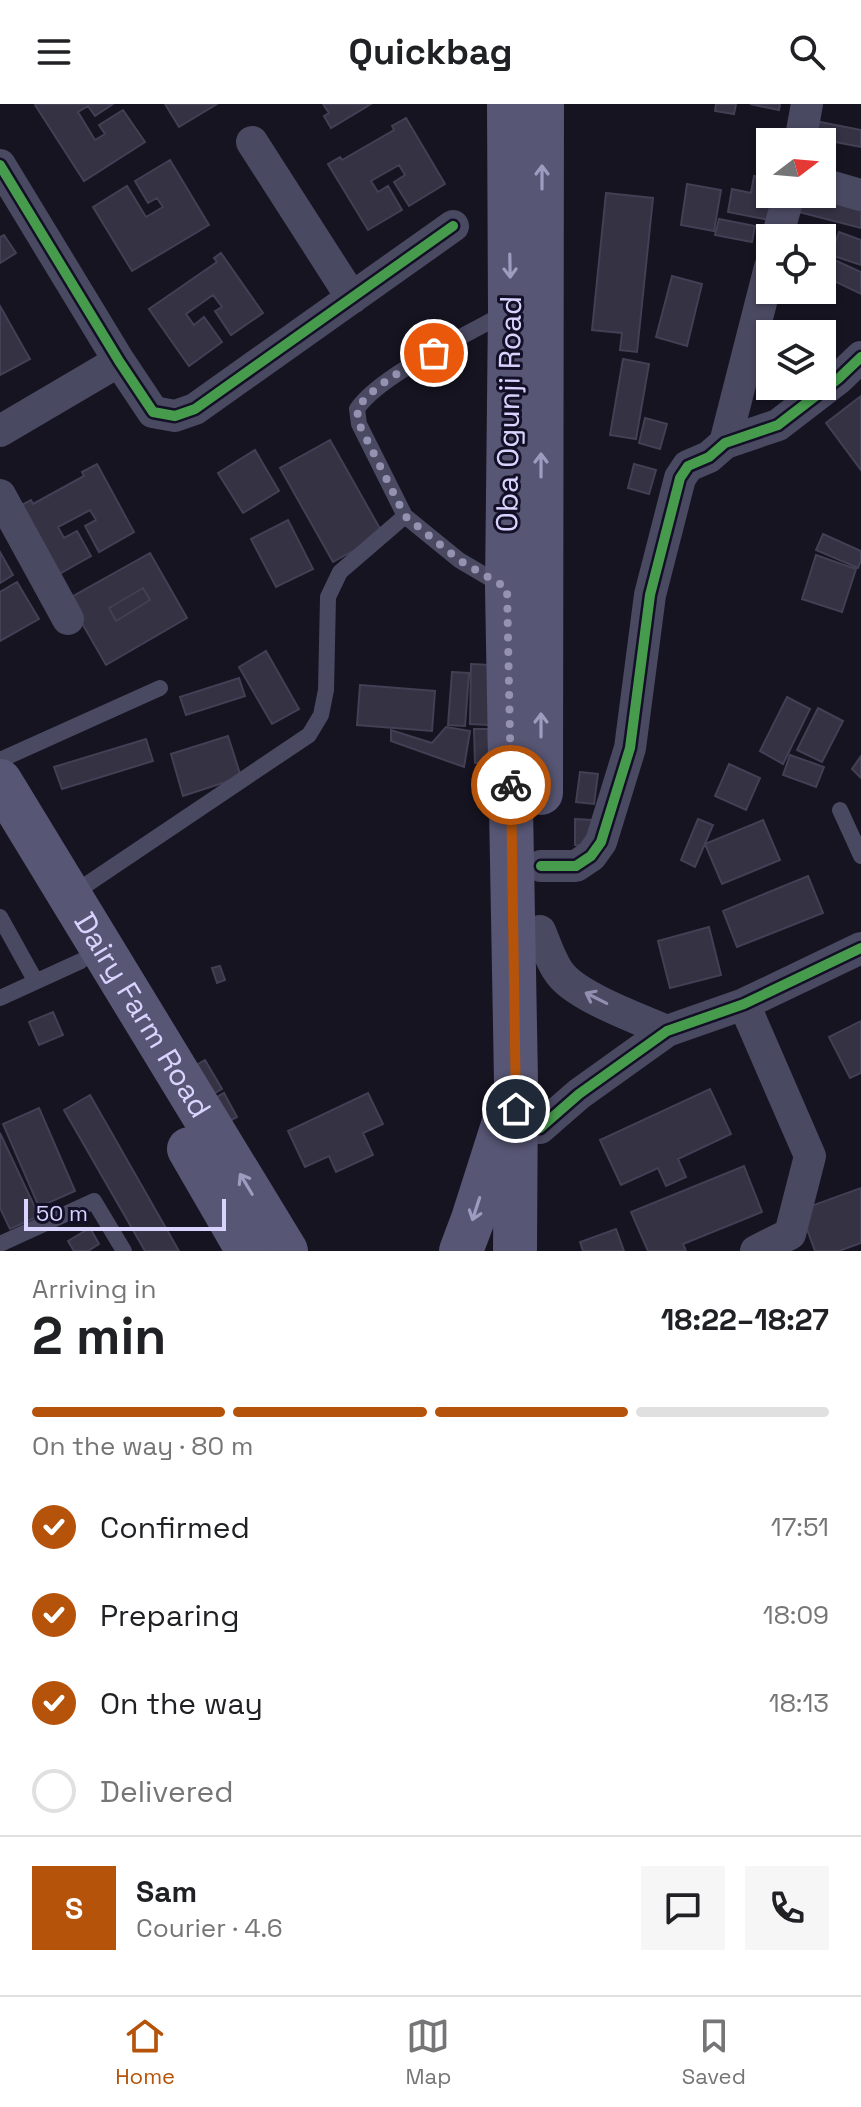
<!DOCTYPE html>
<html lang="en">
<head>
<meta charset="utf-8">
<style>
	:root { --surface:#fff; --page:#f6f6f6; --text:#202124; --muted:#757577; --line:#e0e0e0; --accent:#b45309 }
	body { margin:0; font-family:"Space Grotesk",sans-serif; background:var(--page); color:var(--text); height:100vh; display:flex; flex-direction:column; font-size:30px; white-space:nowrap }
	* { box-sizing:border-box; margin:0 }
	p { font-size:26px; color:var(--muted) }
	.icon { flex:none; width:44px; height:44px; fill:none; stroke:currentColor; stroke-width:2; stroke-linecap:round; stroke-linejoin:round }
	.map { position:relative; height:1147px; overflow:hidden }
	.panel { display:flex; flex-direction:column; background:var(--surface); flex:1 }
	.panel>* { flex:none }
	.needle { width:52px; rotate:74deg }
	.fabs { position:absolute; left:756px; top:24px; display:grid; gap:16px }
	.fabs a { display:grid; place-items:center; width:80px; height:80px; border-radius:0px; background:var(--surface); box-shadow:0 2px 6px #0004; font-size:40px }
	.scale { position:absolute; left:24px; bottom:20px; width:202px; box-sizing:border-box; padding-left:8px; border:4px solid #d9d4ff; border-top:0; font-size:22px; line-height:28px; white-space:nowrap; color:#d9d4ff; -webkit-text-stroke:6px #130f26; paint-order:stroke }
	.pin { position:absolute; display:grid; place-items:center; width:68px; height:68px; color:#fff; margin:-34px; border:4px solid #fff; border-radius:50%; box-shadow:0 2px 8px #0007 }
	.courier { position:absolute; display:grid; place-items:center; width:80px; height:80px; margin:-40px; border:6px solid #b45309; border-radius:50%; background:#fff; color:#222; box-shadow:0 2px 10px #0007 }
	.overview em { font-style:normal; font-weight:700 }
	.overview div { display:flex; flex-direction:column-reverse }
	.overview { display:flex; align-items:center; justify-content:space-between; height:136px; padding:0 32px }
	h1 { font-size:52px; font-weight:700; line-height:60px }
	.bar { display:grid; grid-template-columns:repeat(4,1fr); gap:12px 8px; align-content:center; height:96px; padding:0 32px }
	.bar i { height:10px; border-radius:6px; background:var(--line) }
	.bar .selected { background:var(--accent) }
	.bar p { grid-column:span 4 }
	.line { display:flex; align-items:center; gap:20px; padding:0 32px; border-top:2px solid var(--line) }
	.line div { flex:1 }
	.round { display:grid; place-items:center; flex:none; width:84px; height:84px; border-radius:0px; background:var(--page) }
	ol { padding:0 32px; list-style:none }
	li { display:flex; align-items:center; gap:24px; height:88px }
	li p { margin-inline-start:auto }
	li .icon { padding:8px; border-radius:50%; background:var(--accent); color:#fff; stroke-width:4 }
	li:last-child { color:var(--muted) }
	li i { width:44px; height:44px; border:4px solid var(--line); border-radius:50% }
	header { display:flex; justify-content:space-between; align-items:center; height:104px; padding:0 32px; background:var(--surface); font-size:36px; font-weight:700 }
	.dock { display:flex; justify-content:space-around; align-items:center; height:112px; border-top:2px solid var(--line); background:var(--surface); font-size:22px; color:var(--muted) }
	.dock a { display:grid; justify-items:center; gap:4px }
	.dock .selected { color:var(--accent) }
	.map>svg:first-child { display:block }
</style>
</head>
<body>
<header><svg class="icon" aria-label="menu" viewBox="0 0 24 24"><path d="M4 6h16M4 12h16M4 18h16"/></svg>Quickbag<svg class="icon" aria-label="search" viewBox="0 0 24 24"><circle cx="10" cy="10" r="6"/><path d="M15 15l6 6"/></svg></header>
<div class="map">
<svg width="861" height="1147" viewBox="0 0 861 1147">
	<rect width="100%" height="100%" fill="#161421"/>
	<path fill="#343243" stroke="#433f54" stroke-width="2" fill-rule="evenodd" d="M37,0H113L95,12L88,2L78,8L95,36L105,30L99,21L123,6L145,38L84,77L35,1Z
		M165,0H217L179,23Z
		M323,0H371L331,24L324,12L329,9Z
		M716,0H736L734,10L715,7Z
		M750,0H780L779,6Z
		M406,14L445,80L409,102L394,78L405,71L399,61L371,77L378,88L388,82L402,106L368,126L328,60L340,53L342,56L394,26L392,22Z
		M810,16L861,26V43L830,37L828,50L822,49V38H806Z
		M170,56L209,121L132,167L93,103L127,82L146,113L163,103L157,94L148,99L135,77Z
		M754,72L770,75V90H774L769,116L728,108L732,85L751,89Z
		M687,80L721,86L714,127L681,121Z
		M606,89L653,94L637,248L620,246L622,229L592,226Z
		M804,90L861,104V124L799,108Z
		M719,115L755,122L752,138L715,131Z
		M839,128L861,136V161L831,151Z
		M4,131L16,149L0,159V133Z
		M221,149L263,209L231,231L215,207L222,203L213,191L186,210L194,221L204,213L222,238L189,262L149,205L217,158L214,154Z
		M828,153L861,168V190L822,171V166Z
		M672,172L702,180L687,242L656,233Z
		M0,202L30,255L0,271Z
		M623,255L649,260L636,335L610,331Z
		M861,292V366L826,319Z
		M645,314L667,320L660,345L639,339Z
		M330,336L383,430L333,458L280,364Z
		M255,346L279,387L243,409L218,369Z
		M97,360L134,428L99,448L85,422L96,416L90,406L58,423L64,434L77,427L91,452L54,473L16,404L31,396L33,400L84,372L82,368Z
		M634,360L656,366L649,390L628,384Z
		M288,416L313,465L276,483L251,435Z
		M823,430L861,447V456L858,464L816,446Z
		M0,448L13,471L0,479Z
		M150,449L187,514L106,561L68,495ZM143,484L150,496L116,517L109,504Z
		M816,451L856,465L842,508L802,495Z
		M17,478L39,515L0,537V488Z
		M143,484L150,496L116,517L109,504Z
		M266,547L299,605L272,620L239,563Z
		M471,560L490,561L489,621L470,620Z
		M452,568L469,569L465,622L448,621Z
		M239,574L245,592L186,611L180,593Z
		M360,581L435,587L432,627L357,621Z
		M787,593L810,605L783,660L760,647Z
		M818,604L843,617L822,658L797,646Z
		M446,623L470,627L464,663L391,637V626L432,639Z
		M474,625H488L489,658L475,659Z
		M228,632L241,673L183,692L171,650Z
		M146,635L153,657L62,685L54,663Z
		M790,651L824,663L816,683L783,671Z
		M861,652V674L852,665Z
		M729,660L760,674L746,706L715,692Z
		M580,668L598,670L594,700L576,698Z
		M575,715L592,716L591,742L575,741Z
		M698,715L713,721L695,763L681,756Z
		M763,716L780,756L722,780L705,740Z
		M808,772L823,809L737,843L723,807Z
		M709,823L721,871L670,884L658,837Z
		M220,862L225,876L217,879L212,864Z
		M53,908L63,931L39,941L29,918Z
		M861,917V969L850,974L829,933Z
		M205,956L222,985L208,993L191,964Z
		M710,985L731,1030L678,1055L686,1073L666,1082L658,1064L621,1081L600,1036Z
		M224,989L237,1013L224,1020L210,997Z
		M368,989L383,1020L363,1029L373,1051L336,1068L329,1052L305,1063L288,1027Z
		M90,991L179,1147H145L64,1006Z
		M39,1004L75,1087L39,1103L3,1020Z
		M0,1029L39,1112L10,1125L0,1104Z
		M744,1062L762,1108L683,1140L686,1147H648L631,1108Z
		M861,1084V1139L839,1147H815L800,1106Z
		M90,1124L99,1140L88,1147H74L68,1137Z
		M616,1125L624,1147H583L580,1138Z"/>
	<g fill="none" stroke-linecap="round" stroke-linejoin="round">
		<path stroke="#4a4962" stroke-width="16" d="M503,482L459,456L405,412L359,320L357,305C380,271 467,231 505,209
			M0,656L160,584
			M840,706L861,752
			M71,791L309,631L321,611L326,586L328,493L340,468L405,412
			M0,813L35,876
			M0,894L81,857
			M0,1140L94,1097L124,1147"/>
		<path stroke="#4a4962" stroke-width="32" d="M252,38L352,194
			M800,38L807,0
			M0,61L119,257L153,308L175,312L195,305L453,122
			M822,80L861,91
			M777,134L789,90
			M0,327L119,257
			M725,339L770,163
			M0,391L68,515
			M541,762H576L591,752L601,738L630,644L650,491L680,374L688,362L709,353L725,339L778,321L839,274L861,253
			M540,827C546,841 552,861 562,872C581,894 639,915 667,927
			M744,900L810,1052L790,1130L756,1147
			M540,1024L579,990L667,927L744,900L861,844"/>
		<g stroke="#575674" stroke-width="44">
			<path d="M509,0L510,206L507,484L516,977L515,1147"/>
			<path id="s1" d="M0,677L286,1147"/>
			<path d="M541,689L542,0"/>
			<path d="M189,1045L248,1147"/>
			<path d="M461,1147L473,1115L503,1021"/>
		</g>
		<g stroke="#130f26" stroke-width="15">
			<path id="cycleway" d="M0,61L119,257L153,308L175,312L195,305L453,122
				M541,762H576L591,752L601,738L630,644L650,491L680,374L688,362L709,353L725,339L778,321L839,274L861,253
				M540,1024L579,990L667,927L744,900L861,844"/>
		</g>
		<use href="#cycleway" stroke="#469c4c" stroke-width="10"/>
	</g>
	<defs><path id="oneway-shaft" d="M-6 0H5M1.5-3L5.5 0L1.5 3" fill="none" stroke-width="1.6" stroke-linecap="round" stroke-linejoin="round" transform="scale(2)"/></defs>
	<g stroke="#9e9bc0">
		<use href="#oneway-shaft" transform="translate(542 73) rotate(-90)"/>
		<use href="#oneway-shaft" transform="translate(510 162) rotate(89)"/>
		<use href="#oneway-shaft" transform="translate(541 361) rotate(-90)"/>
		<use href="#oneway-shaft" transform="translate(541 621) rotate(-90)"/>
		<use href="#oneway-shaft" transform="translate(246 1080) rotate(-121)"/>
		<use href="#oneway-shaft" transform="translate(476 1105) rotate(108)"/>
	</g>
	<use stroke="#928eb0" href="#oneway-shaft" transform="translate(596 894) rotate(-153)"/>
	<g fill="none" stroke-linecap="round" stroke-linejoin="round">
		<path stroke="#9591b1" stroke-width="8" stroke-dasharray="0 14.4" d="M434,249C407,264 374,280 357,305L359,320L405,412L459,456L507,484L511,681"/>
		<path stroke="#b45309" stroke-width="10" d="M511,681L516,1005"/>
	</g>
	<g text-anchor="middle" stroke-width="6" stroke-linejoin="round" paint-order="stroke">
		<g font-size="30" fill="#d9d4ff" stroke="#130f26">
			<text transform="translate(509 310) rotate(-89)" y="10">Oba Ogunji Road</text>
			<text dy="10" stroke="none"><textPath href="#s1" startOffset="274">Dairy Farm Road</textPath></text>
		</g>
	</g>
</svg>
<div class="fabs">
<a><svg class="needle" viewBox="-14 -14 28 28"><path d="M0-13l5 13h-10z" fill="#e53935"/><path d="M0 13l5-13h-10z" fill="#757577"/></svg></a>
<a><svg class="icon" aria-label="locate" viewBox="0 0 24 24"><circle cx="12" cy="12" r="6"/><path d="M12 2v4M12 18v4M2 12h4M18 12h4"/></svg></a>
<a><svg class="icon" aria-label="layers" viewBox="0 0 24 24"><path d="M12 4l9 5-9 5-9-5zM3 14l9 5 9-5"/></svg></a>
</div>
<div class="scale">50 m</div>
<div class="pin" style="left:434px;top:249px;background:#ea580c"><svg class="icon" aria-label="bag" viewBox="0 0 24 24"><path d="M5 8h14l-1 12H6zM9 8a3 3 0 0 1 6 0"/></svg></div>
<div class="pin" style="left:516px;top:1005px;background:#1f2937"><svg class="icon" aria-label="home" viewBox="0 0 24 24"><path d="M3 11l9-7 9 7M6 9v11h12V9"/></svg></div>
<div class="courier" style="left:511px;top:681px"><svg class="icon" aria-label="bike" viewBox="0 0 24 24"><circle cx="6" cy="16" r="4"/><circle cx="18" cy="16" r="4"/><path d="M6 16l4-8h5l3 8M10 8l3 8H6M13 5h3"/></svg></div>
</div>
<section class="panel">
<div class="overview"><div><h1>2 min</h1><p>Arriving in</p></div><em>18:22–18:27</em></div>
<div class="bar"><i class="selected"></i><i class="selected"></i><i class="selected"></i><i></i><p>On the way · 80 m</p></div>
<ol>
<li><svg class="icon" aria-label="check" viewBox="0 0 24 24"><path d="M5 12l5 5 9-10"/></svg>Confirmed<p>17:51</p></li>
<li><svg class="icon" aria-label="check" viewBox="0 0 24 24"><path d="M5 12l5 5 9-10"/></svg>Preparing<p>18:09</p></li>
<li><svg class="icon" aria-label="check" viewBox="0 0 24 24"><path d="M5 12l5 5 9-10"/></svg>On the way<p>18:13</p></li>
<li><i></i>Delivered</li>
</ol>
<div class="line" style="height:144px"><b class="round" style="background:var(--accent);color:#fff">S</b><div><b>Sam</b><p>Courier · 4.6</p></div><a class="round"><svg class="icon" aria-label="chat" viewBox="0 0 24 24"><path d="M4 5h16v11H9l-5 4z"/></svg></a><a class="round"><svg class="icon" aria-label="phone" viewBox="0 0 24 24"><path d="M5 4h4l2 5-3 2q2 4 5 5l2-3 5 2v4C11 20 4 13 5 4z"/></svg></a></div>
</section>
<nav class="dock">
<a class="selected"><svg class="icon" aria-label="home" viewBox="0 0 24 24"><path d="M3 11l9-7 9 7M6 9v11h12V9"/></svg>Home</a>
<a><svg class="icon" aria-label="map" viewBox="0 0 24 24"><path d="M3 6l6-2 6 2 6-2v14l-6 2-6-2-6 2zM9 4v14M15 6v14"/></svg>Map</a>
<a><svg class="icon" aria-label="saved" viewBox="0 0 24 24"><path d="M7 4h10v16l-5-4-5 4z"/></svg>Saved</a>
</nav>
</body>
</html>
